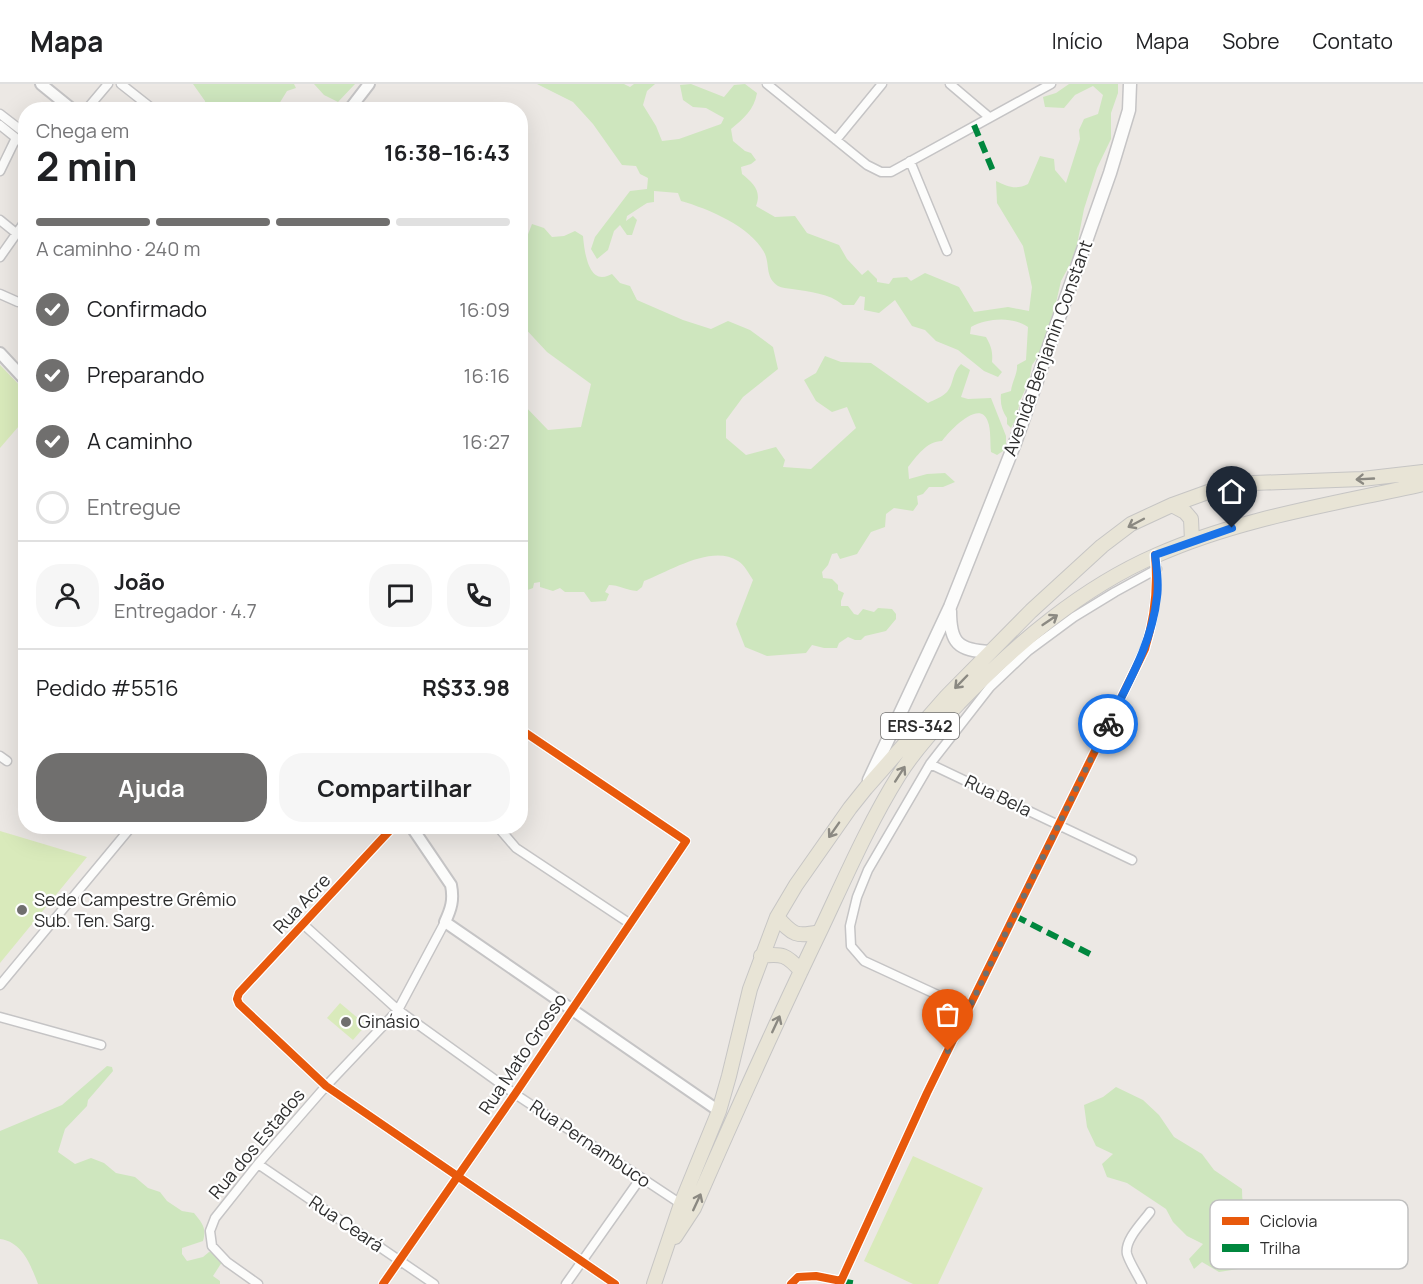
<!DOCTYPE html>
<html lang="pt">
<head>
<meta charset="utf-8">
<style>
	:root { --surface:#fff; --page:#f6f6f6; --text:#202124; --muted:#757577; --line:#e0e0e0; --accent:#706f6e }
	body { margin:0; font-family:Manrope,sans-serif; background:var(--page); color:var(--text); height:100vh; display:flex; flex-direction:column; font-size:22px; white-space:nowrap }
	* { box-sizing:border-box; margin:0 }
	p { font-size:20px; color:var(--muted) }
	.icon { flex:none; width:33px; height:33px; fill:none; stroke:currentColor; stroke-width:2; stroke-linecap:round; stroke-linejoin:round }
	.map { position:relative; flex:1; overflow:hidden }
	.details { position:absolute; left:18px; top:18px; width:510px; height:732px; display:flex; flex-direction:column; background:var(--surface); border-radius:24px; box-shadow:0 6px 24px #0002 }
	.details>* { flex:none }
	.pin { position:absolute; display:grid; place-items:center; width:51px; height:51px; color:#fff; margin:-62px -26px; border-radius:50% 50% 50% 0; rotate:-45deg; box-shadow:0 0 6px #0007 }
	.pin .icon { rotate:45deg }
	.courier { position:absolute; display:grid; place-items:center; width:60px; height:60px; margin:-30px; border:4px solid #1a73e8; border-radius:50%; background:#fff; color:#222; box-shadow:0 2px 8px #0007 }
	.head em { font-style:normal; font-weight:700 }
	.head div { display:flex; flex-direction:column-reverse }
	.head { display:flex; align-items:center; justify-content:space-between; height:102px; padding:0 18px }
	h1 { font-size:39px; font-weight:700; line-height:45px }
	.bar { display:grid; grid-template-columns:repeat(4,1fr); gap:9px 6px; align-content:center; height:72px; padding:0 18px }
	.bar i { height:8px; border-radius:4px; background:var(--line) }
	.bar .on { background:var(--accent) }
	.bar p { grid-column:span 4 }
	.line { display:flex; align-items:center; gap:15px; padding:0 18px; border-top:2px solid var(--line) }
	.line div { flex:1 }
	.round { display:grid; place-items:center; flex:none; width:63px; height:63px; border-radius:24px; background:var(--page) }
	ol { padding:0 18px; list-style:none }
	li { display:flex; align-items:center; gap:18px; height:66px }
	li p { margin-inline-start:auto }
	li .icon { padding:6px; border-radius:50%; background:var(--accent); color:#fff; stroke-width:4 }
	li:last-child { color:var(--muted) }
	li i { width:33px; height:33px; border:3px solid var(--line); border-radius:50% }
	.action { display:flex; gap:12px; margin-top:auto; padding:12px 18px }
	.action a { flex:1; height:69px; border-radius:24px; background:var(--accent); color:#fff; font-size:24px; font-weight:700; line-height:69px; text-align:center }
	.action a+a { background:var(--page); color:var(--text) }
	header { display:flex; align-items:center; gap:36px; box-sizing:border-box; height:84px; padding:0 30px; background:var(--surface); border-bottom:2px solid var(--line) }
	header strong { font-size:28px }
	nav { display:flex; gap:33px; margin-inline-start:auto; font-size:21px }
	.map>svg:first-child { display:block }
</style>
</head>
<body>
<header>
<strong>Mapa</strong>
<nav><a>Início</a><a>Mapa</a><a>Sobre</a><a>Contato</a></nav>
</header>
<div class="map">
<svg width="1423" height="1200" viewBox="0 0 1423 1200">
	<rect width="100%" height="100%" fill="#ece8e4"/>
	<path fill="#cee6be" d="M193,0H294L296,4L287,7L279,20V25L206,26L205,17Z
		M314,0H355L338,18L324,11Z
		M537,0H624L630,3L634,0H655L647,7L643,21L656,42L662,57L679,55L721,40L724,34L706,24L693,23L683,16L680,1L691,0L724,13L734,1L745,0L757,9C754,26 744,34 731,45L733,57L745,67L751,69L756,76L751,80L741,83L742,90C753,99 762,107 756,122L775,133L795,132L807,149L839,161L847,175L862,191L868,186L877,195V198L889,200L893,194L907,193L911,197L925,189L959,203L974,228L1008,223L1029,227L1032,203L1023,162L997,119L996,97C1008,103 1016,106 1028,100L1040,72L1054,75L1055,86L1066,99L1080,55L1079,46L1084,35L1098,30L1103,11L1093,2L1075,11L1064,24L1045,23L1043,13L1056,9L1069,0H1118V9L1111,29V55L1097,84L1084,125L1075,171L1061,197L1050,245L1041,268L1032,281L1029,297L1020,317L1016,335L1011,344L1007,340V334C1002,327 1000,319 1001,310L1011,307C1012,298 1018,289 1017,281L1026,276L1028,243C1012,232 987,234 971,243L970,250L986,253C991,262 993,267 992,278L1002,288L998,293L984,287L958,266L936,257L925,246L912,242L895,216L879,229L864,226L865,213L860,212L854,221H843C829,209 810,208 792,205C787,204 782,204 778,202C765,193 770,182 765,170C752,143 709,125 681,117L678,109L654,107V118L647,119L627,132L626,137L633,132L637,136L632,151H627L620,141L614,147L608,166L597,175L591,165L595,153L630,107L647,105L648,94L640,90L636,82L622,81L593,40L573,18Z
		M532,140L544,144L552,153L564,152L575,147L583,152C584,163 587,193 602,193C606,193 609,191 612,190L620,199L630,202L637,216L683,236L711,245L728,237L750,246L773,263L778,285L743,313L726,336V354L746,371L776,363L785,376L783,383L811,385L856,344L847,323L832,328L816,317L804,296L816,289L825,272L841,278L871,279L928,319C934,316 942,313 947,308C954,300 952,288 961,280L970,286L961,313L968,315L991,314L1006,352V365L997,371L991,368C990,360 991,345 988,338C980,313 948,349 942,357C927,357 917,372 908,383L909,395L927,390L945,389L955,398L943,403H929L923,410L917,412L918,420L913,427L894,424L886,430L885,443L871,448L857,470L840,475L837,469L832,470L828,481L822,488L823,494L832,495L838,501V506L844,509L841,517V522H848L854,530L858,531L863,525L874,528L878,524L892,525L896,530V535L886,547L865,552L861,556H855L848,553L839,559L837,564H824L812,561L806,569L767,572L745,563L736,540L753,496C749,490 744,480 738,477C712,460 670,487 644,497L642,503L637,507C626,506 619,501 609,501L605,508L609,510L606,517L591,518L584,508H565L560,504L553,507L540,503V498L534,499L533,504L522,508L521,511V318L548,346L581,343L591,300L547,268L521,240V194L527,190L525,158Z
		M107,982L112,983L113,987L88,1016L87,1022L65,1045L58,1068L75,1080L91,1074L104,1079L116,1089L135,1093L148,1104L160,1108L167,1117L182,1127L194,1129C202,1139 207,1144 203,1157L182,1164V1170L187,1177L203,1173L209,1168L216,1169L222,1178L213,1192L220,1197V1200H38C31,1182 23,1158 0,1155V1047L62,1021Z
		M1116,1003L1143,1016L1159,1031L1174,1053L1202,1070L1214,1086L1242,1105C1242,1124 1247,1143 1247,1162L1236,1173L1238,1185L1219,1188L1202,1178L1194,1185L1189,1175L1203,1160L1187,1152L1173,1138L1166,1125L1127,1099L1107,1093L1102,1080L1113,1070L1096,1062L1087,1043L1084,1021L1103,1013Z"/>
	<path fill="#d9eabb" d="M0,281L26,308L25,335L0,364Z
		M0,747L87,773L0,879Z
		M340,919L366,941L353,956L327,934Z
		M913,1072L983,1104L938,1200H913L864,1177Z"/>
	<g fill="none" stroke-linecap="round" stroke-linejoin="round">
		<g stroke="#c5c4c5" stroke-width="11">
			<path id="minor" d="M121,0L154,26
				M767,0L867,81L881,88H891L1051,0
				M950,0L989,33
				M86,26L108,0
				M0,30L26,50
				M0,41L26,62
				M836,56L882,0
				M910,77L947,167
				M0,87L16,54
				M0,136L16,149
				M0,173L26,136
				M0,210L18,218H26
				M0,672L7,677
				M930,680L1132,776
				M394,742L239,909L237,915L239,920L326,1002L615,1200
				M497,742L516,764L629,839
				M304,841L398,926L515,1010L681,1120
				M0,901L132,742
				M968,925L864,877L851,862L850,842L857,813L868,786L930,680L990,603L1028,567L1074,533L1115,508L1157,485
				M0,933L101,961
				M258,1080L434,1200
				M258,1200L227,1178L212,1162L210,1147L215,1134L258,1080L326,1002L398,926L445,838
				M383,1200L515,1010L686,757L520,645
				M566,1200L640,1095
				M791,1200L798,1193L816,1192L841,1197L927,1009L1145,565C1155,533 1158,505 1155,471
				M1142,1200C1138,1191 1130,1180 1127,1170C1124,1156 1143,1138 1150,1128"/>
		</g>
		<g stroke="#c5c4c5" stroke-width="14">
			<path id="tertiary" d="M41,0L73,26
				M349,26L369,0
				M0,269L26,297
				M411,742L451,801C454,816 451,825 445,838L719,1027"/>
		</g>
		<g stroke="#c5c4c5" stroke-width="15">
			<path id="secondary" d="M950,527C950,559 958,566 989,568
				M869,696L950,523L1015,359L1110,89L1129,26L1130,0"/>
		</g>
		<g stroke="#c6c5c4" stroke-width="16">
			<path id="primary" d="M1172,421L1185,428L1191,435L1192,457
				M777,833C793,851 796,853 819,848
				M761,872C782,869 787,871 801,887
				M675,1153L694,1124C735,1030 777,936 822,843C846,792 869,739 899,691C916,664 938,641 959,619C1016,560 1081,504 1157,471C1240,434 1334,420 1423,400
				M654,1200L681,1120L719,1027L729,992L750,905L777,833L796,801L850,724L866,704L947,612L1031,527L1102,462L1131,440L1172,421L1219,404L1254,399L1362,395L1423,388"/>
		</g>
		<use href="#minor" stroke="#fcfcfb" stroke-width="8"/>
		<use href="#tertiary" stroke="#fcfcfb" stroke-width="10"/>
		<use href="#secondary" stroke="#fcfcfb" stroke-width="12"/>
		<use href="#primary" stroke="#e8e4d6" stroke-width="14"/>
		<path stroke="#00873e" stroke-width="6" stroke-dasharray="12 6" stroke-linecap="butt" d="M974,41L993,87
			M1015,832L1092,871
			M841,1197L857,1200"/>
		<g stroke="#fff" stroke-width="11">
			<path id="cycleway" d="M394,742L239,909L237,915L239,920L326,1002L615,1200
				M383,1200L515,1010L686,757L520,645
				M791,1200L798,1193L816,1192L841,1197L927,1009L1145,565C1155,533 1158,505 1155,471"/>
		</g>
		<use href="#cycleway" stroke="#e8590c" stroke-width="8"/>
	</g>
	<defs><path id="oneway-shaft" d="M-6 0H5M1.5-3L5.5 0L1.5 3" fill="none" stroke-width="1.6" stroke-linecap="round" stroke-linejoin="round" transform="scale(1.5)"/></defs>
	<g stroke="#8b8982">
		<use href="#oneway-shaft" transform="translate(1365 395) rotate(177)"/>
		<use href="#oneway-shaft" transform="translate(1136 439) rotate(152)"/>
		<use href="#oneway-shaft" transform="translate(1050 536) rotate(-34)"/>
		<use href="#oneway-shaft" transform="translate(961 598) rotate(134)"/>
		<use href="#oneway-shaft" transform="translate(900 690) rotate(-57)"/>
		<use href="#oneway-shaft" transform="translate(834 746) rotate(125)"/>
		<use href="#oneway-shaft" transform="translate(776 940) rotate(-65)"/>
		<use href="#oneway-shaft" transform="translate(697 1118) rotate(-65)"/>
	</g>
	<g fill="none" stroke-linecap="round" stroke-linejoin="round">
		<path stroke="#706f6e" stroke-width="6" stroke-dasharray="0 10.8" d="M948,967L1108,640"/>
		<path stroke="#1a73e8" stroke-width="8" d="M1108,640C1128,599 1152,559 1157,513C1159,500 1157,485 1155,471L1232,444"/>
	</g>
	<g fill="#706f6e" stroke="#fff" stroke-width="2">
		<circle cx="22" cy="826" r="6"/>
		<circle cx="346" cy="938" r="6"/>
	</g>
	<g text-anchor="middle" stroke-width="4.5" stroke-linejoin="round" paint-order="stroke">
		<rect fill="#fff" stroke="#6d6d6d" stroke-width="1.5" x="881" y="629" width="78" height="26" rx="4.5"/>
		<g font-size="16" font-weight="bold" fill="#2e2e2e">
			<text x="920" y="648">ERS-342</text>
		</g>
		<g font-size="18" fill="#2e2e2e" stroke="#fff">
			<text transform="translate(1048 264) rotate(-70)" y="6">Avenida Benjamin Constant</text>
			<text transform="translate(998 712) rotate(26)" y="6">Rua Bela</text>
			<text transform="translate(302 820) rotate(-47)" y="6">Rua Acre</text>
			<text transform="translate(523 970) rotate(-56)" y="6">Rua Mato Grosso</text>
			<text transform="translate(257 1060) rotate(-50)" y="6">Rua dos Estados</text>
			<text transform="translate(590 1060) rotate(34)" y="6">Rua Pernambuco</text>
			<text transform="translate(346 1140) rotate(34)" y="6">Rua Ceará</text>
		</g>
		<g font-size="18" fill="#2e2e2e" stroke="#fff" text-anchor="start">
			<text x="34" y="822">Sede Campestre Grêmio<tspan x="34" dy="21">Sub. Ten. Sarg.</tspan></text>
			<text x="358" y="944">Ginásio</text>
		</g>
	</g>
	<rect x="1210" y="1116" width="198" height="69" rx="9" fill="#fff" stroke="#c0c0c0" stroke-width="1.5"/>
	<rect x="1222" y="1133" width="27" height="8" fill="#e8590c"/>
	<rect x="1222" y="1160" width="27" height="8" fill="#00873e"/>
	<g font-size="16" fill="#2e2e2e">
		<text x="1260" y="1143">Ciclovia</text>
		<text x="1260" y="1170">Trilha</text>
	</g>
</svg>
<div class="pin" style="left:948px;top:967px;background:#ea580c"><svg class="icon" aria-label="bag" viewBox="0 0 24 24"><path d="M5 8h14l-1 12H6zM9 8a3 3 0 0 1 6 0"/></svg></div>
<div class="pin" style="left:1232px;top:444px;background:#1f2937"><svg class="icon" aria-label="home" viewBox="0 0 24 24"><path d="M3 11l9-7 9 7M6 9v11h12V9"/></svg></div>
<div class="courier" style="left:1108px;top:640px"><svg class="icon" aria-label="bike" viewBox="0 0 24 24"><circle cx="6" cy="16" r="4"/><circle cx="18" cy="16" r="4"/><path d="M6 16l4-8h5l3 8M10 8l3 8H6M13 5h3"/></svg></div>
<section class="details">
<div class="head"><div><h1>2 min</h1><p>Chega em</p></div><em>16:38–16:43</em></div>
<div class="bar"><i class="on"></i><i class="on"></i><i class="on"></i><i></i><p>A caminho · 240 m</p></div>
<ol>
<li><svg class="icon" aria-label="check" viewBox="0 0 24 24"><path d="M5 12l5 5 9-10"/></svg>Confirmado<p>16:09</p></li>
<li><svg class="icon" aria-label="check" viewBox="0 0 24 24"><path d="M5 12l5 5 9-10"/></svg>Preparando<p>16:16</p></li>
<li><svg class="icon" aria-label="check" viewBox="0 0 24 24"><path d="M5 12l5 5 9-10"/></svg>A caminho<p>16:27</p></li>
<li><i></i>Entregue</li>
</ol>
<div class="line" style="height:108px"><a class="round"><svg class="icon" aria-label="person" viewBox="0 0 24 24"><circle cx="12" cy="8" r="4"/><path d="M4 21q1-7 8-7t8 7"/></svg></a><div><b>João</b><p>Entregador · 4.7</p></div><a class="round"><svg class="icon" aria-label="chat" viewBox="0 0 24 24"><path d="M4 5h16v11H9l-5 4z"/></svg></a><a class="round"><svg class="icon" aria-label="phone" viewBox="0 0 24 24"><path d="M5 4h4l2 5-3 2q2 4 5 5l2-3 5 2v4C11 20 4 13 5 4z"/></svg></a></div>
<div class="line" style="height:78px"><div>Pedido #5516</div><b>R$33.98</b></div>
<div class="action"><a>Ajuda</a><a>Compartilhar</a></div>
</section>
</div>
</body>
</html>
